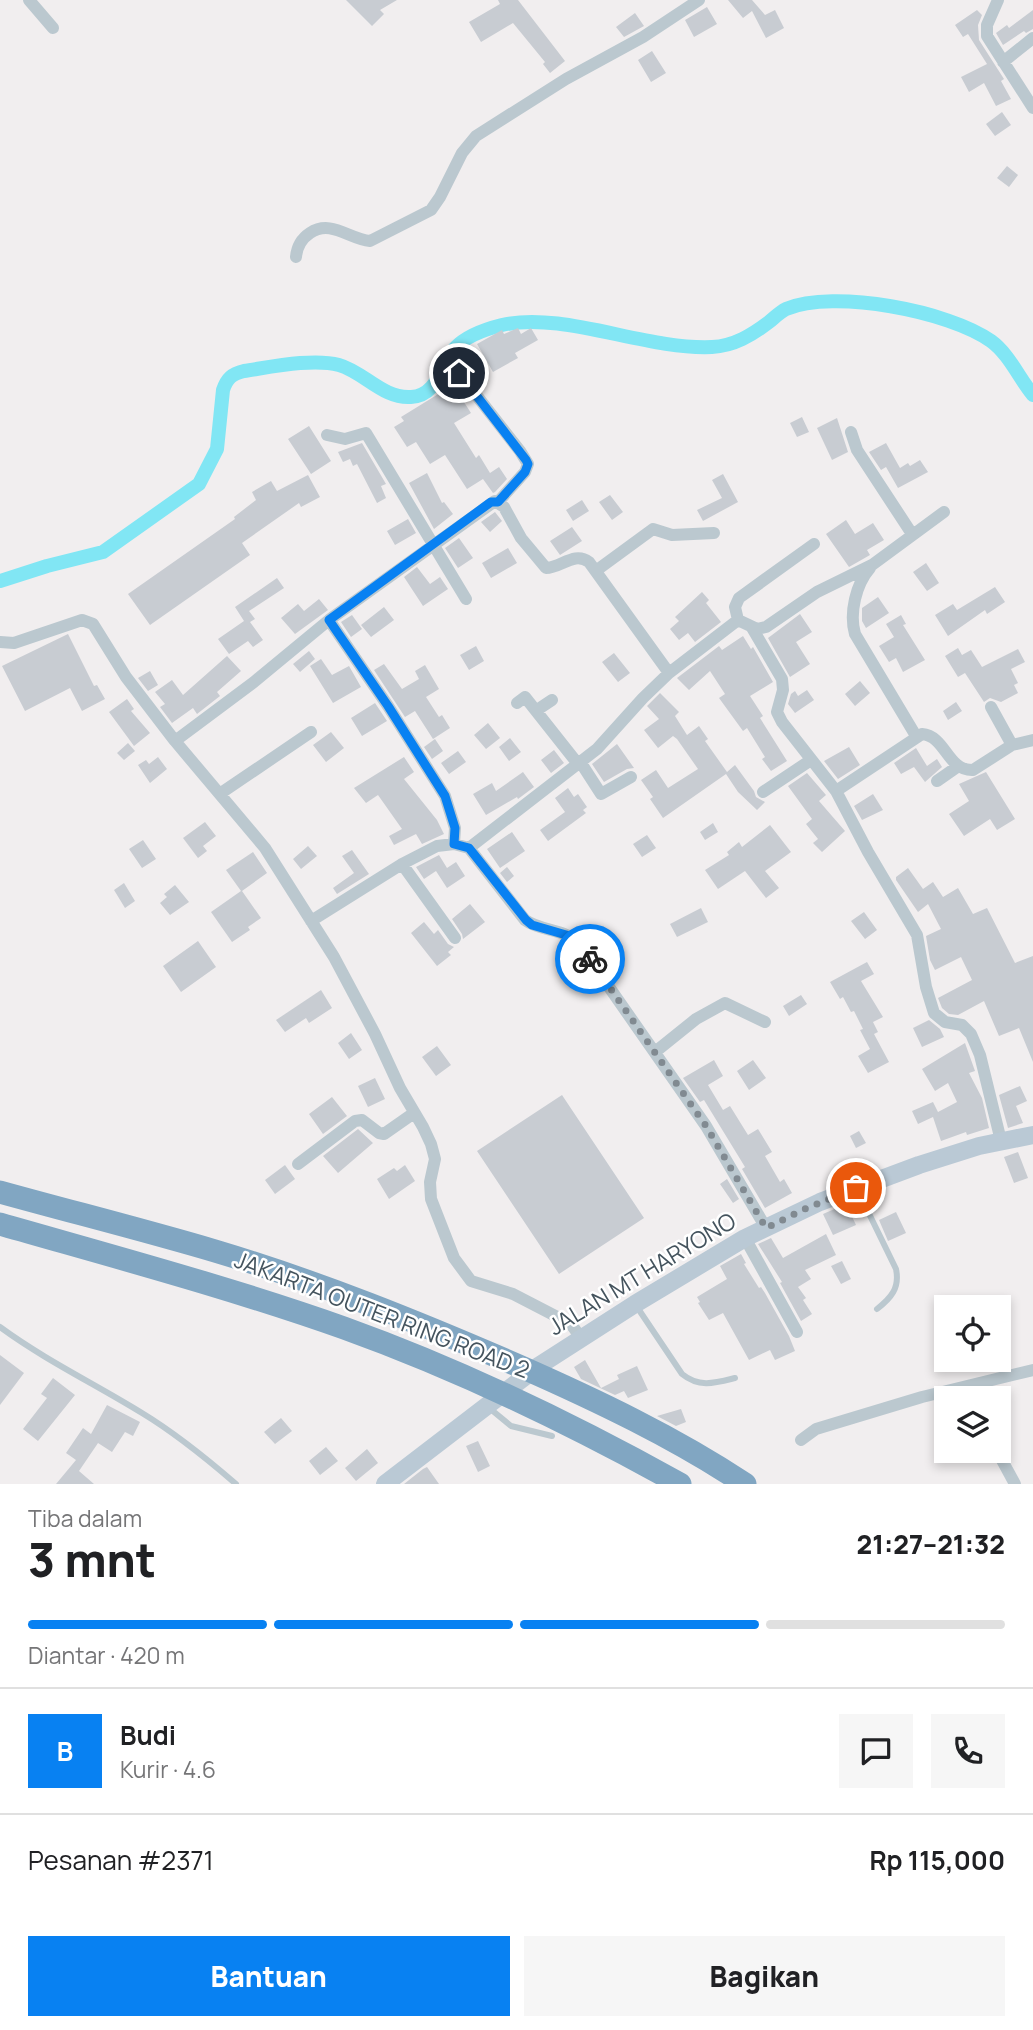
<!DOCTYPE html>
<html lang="id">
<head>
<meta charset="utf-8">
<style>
	:root { --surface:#fff; --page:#f6f6f6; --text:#202124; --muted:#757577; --line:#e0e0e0; --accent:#0881f2 }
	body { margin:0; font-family:Manrope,sans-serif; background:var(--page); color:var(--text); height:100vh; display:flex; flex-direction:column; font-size:26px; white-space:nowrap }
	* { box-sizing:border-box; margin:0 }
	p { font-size:23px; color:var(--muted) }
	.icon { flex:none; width:38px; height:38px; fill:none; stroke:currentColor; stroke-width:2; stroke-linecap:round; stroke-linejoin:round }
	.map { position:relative; height:1484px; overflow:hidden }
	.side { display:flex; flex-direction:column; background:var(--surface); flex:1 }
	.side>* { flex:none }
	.buttons { position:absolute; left:934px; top:1295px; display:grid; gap:14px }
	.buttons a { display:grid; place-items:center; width:77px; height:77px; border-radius:0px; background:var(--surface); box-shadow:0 4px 10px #0003; font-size:35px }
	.pin { position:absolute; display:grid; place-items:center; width:60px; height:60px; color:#fff; margin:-30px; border:4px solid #fff; border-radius:50%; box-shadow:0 2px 7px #0007 }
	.courier { position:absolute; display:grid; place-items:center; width:70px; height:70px; margin:-35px; border:5px solid #0881f2; border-radius:50%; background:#fff; color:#222; box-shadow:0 2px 9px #0007 }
	.overview em { font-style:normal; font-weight:800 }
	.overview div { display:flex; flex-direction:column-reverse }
	.overview { display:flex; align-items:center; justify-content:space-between; height:119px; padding:0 28px }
	h1 { font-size:46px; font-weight:800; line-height:52px }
	.bar { display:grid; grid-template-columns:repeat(4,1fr); gap:10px 7px; align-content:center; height:84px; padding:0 28px }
	.bar i { height:9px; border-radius:5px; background:var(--line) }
	.bar .selected { background:var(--accent) }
	.bar p { grid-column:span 4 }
	.line { display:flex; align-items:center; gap:18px; padding:0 28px; border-top:2px solid var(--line) }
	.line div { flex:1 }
	.round { display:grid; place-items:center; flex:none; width:74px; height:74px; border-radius:0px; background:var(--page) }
	.primary-button { display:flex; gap:14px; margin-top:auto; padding:14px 28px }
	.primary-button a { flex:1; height:80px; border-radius:0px; background:var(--accent); color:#fff; font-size:28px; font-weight:800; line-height:80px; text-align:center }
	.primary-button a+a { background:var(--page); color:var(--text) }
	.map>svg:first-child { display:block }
</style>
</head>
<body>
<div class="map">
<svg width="1033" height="1484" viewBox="0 0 1033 1484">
	<rect width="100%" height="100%" fill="#f1eeef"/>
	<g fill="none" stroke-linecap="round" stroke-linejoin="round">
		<path stroke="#81e6f4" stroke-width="14" d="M0,581L47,566L103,552L199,484L217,449L223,390C227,378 232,374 244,371C271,367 313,358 339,365C364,372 383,399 411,397C438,396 441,364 455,348C466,336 486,329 502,325C564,311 645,350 712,347C734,346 752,335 769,322C774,318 780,312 786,309C834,289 949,311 991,341C1009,354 1019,378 1033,395"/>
	</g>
	<path fill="#c8ccd2" d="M346,0H397L380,10L384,14L372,26Z
		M498,0H518L565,61L550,73L543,64L545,62L513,23L481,42L469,22L500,4Z
		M728,0H752L765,15L775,10L784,28L766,38L752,11L743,18Z
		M707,7L717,24L694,37L685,20Z
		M977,10L982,15L978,25L979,40L1004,79L1001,81L1011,99L996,106L984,83L969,92L961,77L987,64L968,34L963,37L955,25Z
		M1033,10V29L1026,33L1024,31L1003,45L996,33L1007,25L1009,28Z
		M635,13L644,26L624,37L616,27Z
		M652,51L666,73L651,82L638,60Z
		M1002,112L1011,125L995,136L986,124Z
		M1007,166L1018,175L1009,187L997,178Z
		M518,328L521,334L531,328L538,340L515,353L518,358L493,372L477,344L502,330L504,334Z
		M453,385L471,413L454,423L476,458L479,455L490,473L499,467L507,479L495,492L493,493L483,479L467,489L445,455L430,464L416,442L407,447L394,427L404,421L401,417Z
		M802,417L809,432L797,437L790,423Z
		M837,418L848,452L832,460L817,428Z
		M309,426L331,461L311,474L288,439Z
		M362,443L386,484L381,486L386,498L377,503L357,464L353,466L350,459L343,462L338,452Z
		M886,443L900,468L908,463L910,466L920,460L928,472L898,488L886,467L881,470L869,452Z
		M427,473L442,503L444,502L453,514L434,529L409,483Z
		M723,474L738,502L703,521L697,510L722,498L712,480Z
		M308,475L320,497L301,507L299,503L242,543L250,555L150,625L128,594L235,519L234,517L256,500L252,492L271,481L277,491Z
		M610,495L623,512L612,520L599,502Z
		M582,500L589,511L573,521L566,510Z
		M495,512L502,521L490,532L481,522Z
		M408,519L416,533L395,545L387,531Z
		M846,520L855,534L873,523L884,540L867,550L870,555L849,567L826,534Z
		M572,527L582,541L560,555L550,541Z
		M459,538L473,558L458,568L445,548Z
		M508,548L517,563L491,578L482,563Z
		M926,563L939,583L927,591L913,572Z
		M417,567L430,584L440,577L448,589L423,606L404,577Z
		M277,578L284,588L249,611L255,619L250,622L263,640L253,647L248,641L229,654L218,639L244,621L235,607Z
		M995,587L1005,602L987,614L985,610L948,636L935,615L953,604L957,610Z
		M702,592L709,600L706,603L721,622L695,642L688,633L679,640L670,629L679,621L675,617Z
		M878,597L889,613L866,628L862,621V608Z
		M319,599L328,610L295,634L281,618L298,604L304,611Z
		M384,607L394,620L371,637L361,625Z
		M800,614L812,632L796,642L810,664L790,677L768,638Z
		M352,615L362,629L351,637L341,622Z
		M901,615L906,624L903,625L925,660L903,672L896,658L889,662L879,646L894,637L886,624Z
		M68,634L94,686L97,685L105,699L82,711L70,688L25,711L2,666Z
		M743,636L751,649L753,647L773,682L750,696L763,716L760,718L787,761L771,771L762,759L765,757L747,728L743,731L719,698L725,694L710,671L689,690L677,678L719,646L722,650Z
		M476,646L484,661L469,670L460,655Z
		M958,648L962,655L971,650L982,667L1018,649L1025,662L1011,669L1018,683L1014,685L1018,693L1001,702L990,698L984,702L965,673L958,677L945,656Z
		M309,651L315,659L300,672L293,664Z
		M614,653L630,673L618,682L602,662Z
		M227,656L241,671L217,692L220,696L197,714L193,708L172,723L160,707L165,704L155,692L172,680L183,695Z
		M321,659L332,675L349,666L361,687L333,703L310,666Z
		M384,664L402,689L419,679L415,671L425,665L439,689L426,697L439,717L442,715L450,728L433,739L415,711L405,717L374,670Z
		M150,671L158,685L148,691L138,678Z
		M860,681L870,693L855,706L845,694Z
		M807,690L814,700L795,713L788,704L791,694L795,691L798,696Z
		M660,693L679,712L675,716L687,735L699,726L708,739L705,741L727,772L735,765L754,791L756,797L765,802L757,810L738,792L726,774L663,818L650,799L653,797L641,780L656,770L668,788L698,769L677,739L673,736L658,748L644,730L659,719L647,706Z
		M127,699L134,709L131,711L150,733L134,746L109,712Z
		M956,702L962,711L948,720L943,711Z
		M375,703L387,721L362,736L351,718Z
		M488,723L500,738L486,749L474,735Z
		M331,732L344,748L326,762L313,745Z
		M510,738L521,752L509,761L499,747Z
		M435,739L443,751L432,759L424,747Z
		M128,743L135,751L124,760L117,753Z
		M617,744L634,768L627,769L604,782L592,764Z
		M849,747L860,765L838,779L824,761Z
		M916,748L927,766L937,759L942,767L925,782L914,767L901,774L894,763Z
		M554,750L564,763L551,773L541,760Z
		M458,751L466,762L449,774L441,763Z
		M158,757L167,769L150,783L138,765L146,760L149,764Z
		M404,757L414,772L404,779L437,820L444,834L422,844L416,834L394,845L389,836L402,829L378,795L366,803L354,788Z
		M523,772L534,787L518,799L517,797L486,815L473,794L492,783L496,791Z
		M986,772L1015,819L997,830L990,819L964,836L949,814L969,801L959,784Z
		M807,773L826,795L819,801L845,831L822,852L813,843L818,839L806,824L812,819L788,786Z
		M568,788L574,797L578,794L587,807L583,810L586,813L548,841L540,830L565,812L555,798Z
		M873,794L883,810L862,820L854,806Z
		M205,822L216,836L203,846L207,851L198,858L183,838Z
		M713,823L718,832L705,840L700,832Z
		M770,825L791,852L765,871L779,888L766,898L745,871L718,889L705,870L729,855L727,852L739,842L742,847Z
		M512,832L525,851L500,868L487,849Z
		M647,835L656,848L642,857L633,844Z
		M143,840L156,859L142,868L129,849Z
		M308,846L317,856L301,869L293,859Z
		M352,850L369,874L337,894L333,888L354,873L342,856Z
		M253,852L267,873L242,891L261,918L248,927L250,930L232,942L211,912L241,891L226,870Z
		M439,855L447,868L456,862L465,876L447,888L436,871L424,879L416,867Z
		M507,867L514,876L507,882L500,873Z
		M908,868L923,889L933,882L943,897L958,888L973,914L987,908L1015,963L1033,956V1062L1019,1028L999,1036L984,1001L958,1015L949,1014L942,1008L938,998L972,980L961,957L935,970L930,960L926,936L941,929L928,904L918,912L896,880V877Z
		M124,883L135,901L125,908L114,890Z
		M175,885L189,902L170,915L160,903L167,897L164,894Z
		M470,904L485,922L463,939L462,934L452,919Z
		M701,908L708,922L677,937L670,924Z
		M864,912L877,930L865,939L851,921Z
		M424,922L434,934L438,930L448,944L454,947L448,952L451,955L437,966L411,933Z
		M198,941L216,967L181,992L163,966Z
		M867,962L874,974L861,981L883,1017L873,1022L878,1032L874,1034L889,1062L868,1073L858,1056L870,1049L860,1030L863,1029L854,1011L851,1012L843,997L840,999L830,982Z
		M321,990L332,1008L309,1023L306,1018L285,1032L276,1020Z
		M801,995L807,1004L789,1016L783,1006Z
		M929,1020L940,1029L944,1037L922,1047L913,1028Z
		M351,1033L362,1050L349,1059L338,1043Z
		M965,1043L975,1071L969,1073L982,1098L989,1128L967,1135L966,1132L941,1141L933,1117L918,1124L912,1111L933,1102L938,1112L957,1102L948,1083L935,1091L922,1069Z
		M437,1046L451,1065L436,1076L422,1057Z
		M714,1060L723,1076L708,1085L723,1110L730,1106L748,1135L758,1129L772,1152L765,1156L780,1182L784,1179L792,1193L765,1208L742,1169L745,1167L704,1100L700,1102L683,1078Z
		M753,1060L766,1078L749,1090L737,1071Z
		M375,1078L385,1099L368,1107L358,1086Z
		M1020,1086L1027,1101L1016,1106L1023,1123L1008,1128L999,1095Z
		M562,1095L644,1218L559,1274L477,1151Z
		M332,1097L347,1116L323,1134L309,1114Z
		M358,1129L373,1143L338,1173L323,1156Z
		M859,1131L866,1143L856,1148L850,1136Z
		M1018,1152L1028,1178L1014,1183L1004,1157Z
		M285,1165L295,1179L275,1194L265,1180Z
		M405,1165L415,1181L389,1199L377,1179L394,1168L397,1171Z
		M727,1179L739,1199L733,1203L720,1184Z
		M846,1204L856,1225L833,1235L823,1214Z
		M896,1212L906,1233L888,1241L879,1220Z
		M826,1234L836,1255L805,1270L811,1279L798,1287L806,1298L803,1300L812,1314L801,1321L780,1283L782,1282L758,1244L771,1238L783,1258Z
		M741,1254L746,1263L744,1264L759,1288L761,1287L765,1293L789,1336L795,1351L775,1360L770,1350L749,1360L723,1313L709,1320L698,1303L700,1302L697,1297L727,1279L720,1266Z
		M842,1261L851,1279L841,1284L831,1266Z
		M0,1355L24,1373L0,1405Z
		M585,1360L601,1388L619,1379L617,1375L637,1366L648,1390L628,1398L624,1391L615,1395L581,1379L574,1367Z
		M53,1378L75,1395L38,1441L23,1429L47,1398L41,1394Z
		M107,1405L140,1422L133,1436L125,1432L112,1452L98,1443L96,1446L79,1471L94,1484H56L76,1460L66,1453L83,1428L91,1434Z
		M681,1409L686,1422L676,1426L657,1416Z
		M281,1418L292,1431L275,1444L264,1432Z
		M478,1441L490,1466L478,1472L466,1446Z
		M326,1447L338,1461L320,1475L309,1461Z
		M367,1449L378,1463L356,1481L345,1468Z
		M427,1467L439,1484H404L423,1469Z"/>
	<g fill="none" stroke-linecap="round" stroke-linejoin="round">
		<path stroke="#bbc8cf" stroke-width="6" d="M858,1191L896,1269C900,1288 891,1298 877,1309
			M637,1307L682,1374C699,1388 715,1383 735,1378
			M0,1327C45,1360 95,1384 142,1413C175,1433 206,1458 236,1484
			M488,1407L511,1426L552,1436"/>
		<path stroke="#bbc8cf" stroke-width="12" d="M29,0L53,28
			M998,0L987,25V36L1033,108
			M1003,62L1033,38
			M296,257C297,246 301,239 310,233C331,219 349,239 370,241L431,210L440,197L462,153L476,136L566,79L643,37L699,0
			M459,373L520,451L528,464L525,472L498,502
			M851,432L857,450L912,534
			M327,435L345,439L366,433L466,599
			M870,568C856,584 849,613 855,634L916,736
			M597,570L653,529L672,535L714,533
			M329,620L388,706L445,796L455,828L454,844
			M738,620L735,607L739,598L814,544
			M751,626L782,679L783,690L777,712L782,722L836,791L868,852L917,935L926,987L934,1013L945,1022L962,1025L971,1034L980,1055L1001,1141
			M0,642L14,643L82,620L93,624L126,677L175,741L265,848L334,957L375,1034L400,1088L423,1127L431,1144L435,1159L430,1182L431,1199L454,1258L471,1281L513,1294L571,1324L581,1338
			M517,703L525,697L578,764
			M991,707L1012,745
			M537,710L552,700
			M175,741L254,682L329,620L495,501L504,507L521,538L546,568C561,568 574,551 589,562L669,673
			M581,763L601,794L631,777
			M937,781L957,767
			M836,791L922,734C946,736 947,771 973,770L1012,745L1033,740
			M763,792L811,760
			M221,793L311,732
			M469,848L597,749L643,698L669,673L738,620L757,629L766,627L817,592L872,565L944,512
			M402,864L455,938
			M311,921L402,864L437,846L454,844L469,848L525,920C542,932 565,928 579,944L706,1126L766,1228
			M655,1052L696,1019L725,1003L765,1022
			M298,1164L355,1121L362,1120L379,1133L384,1134L414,1113
			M745,1238L797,1332
			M801,1440L816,1429L922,1397L1033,1370
			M997,1451L1015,1484"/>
		<path stroke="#bac9d5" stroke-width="18" d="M385,1484L540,1365L635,1304L745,1238L820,1202L919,1165L979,1146L1033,1135"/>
		<path stroke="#81a6c2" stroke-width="23" d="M0,1192C72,1212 144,1230 215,1251C319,1282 420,1323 519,1366C596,1400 674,1437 745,1484
			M0,1224C115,1257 231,1288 344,1328C461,1370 572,1424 680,1484"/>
	</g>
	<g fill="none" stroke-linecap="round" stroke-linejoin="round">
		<path stroke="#818a91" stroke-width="7" stroke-dasharray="0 12.6" d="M590,959L706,1126L766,1228L805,1209L856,1188"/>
		<path stroke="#0881f2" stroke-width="9" d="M459,373L526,460L528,464L525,472L498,502H491L329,620L388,706L445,796L455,828L454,844L469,848L526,920L532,925L573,937L590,959"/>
	</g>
	<g text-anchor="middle" stroke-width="5" stroke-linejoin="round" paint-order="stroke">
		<g font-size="23" fill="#45545e" stroke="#fff">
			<text transform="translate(642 1274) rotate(-31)" y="8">JALAN MT HARYONO</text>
			<text transform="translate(382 1315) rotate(21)" y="8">JAKARTA OUTER RING ROAD 2</text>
		</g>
	</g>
</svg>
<div class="buttons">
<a><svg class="icon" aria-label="locate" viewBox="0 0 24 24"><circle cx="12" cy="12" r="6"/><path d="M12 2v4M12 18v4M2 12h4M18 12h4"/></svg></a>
<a><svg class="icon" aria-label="layers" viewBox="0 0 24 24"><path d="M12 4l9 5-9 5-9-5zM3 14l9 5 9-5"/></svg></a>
</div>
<div class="pin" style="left:856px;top:1188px;background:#ea580c"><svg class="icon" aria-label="bag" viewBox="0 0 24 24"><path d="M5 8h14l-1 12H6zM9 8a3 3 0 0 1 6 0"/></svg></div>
<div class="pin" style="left:459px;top:373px;background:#1f2937"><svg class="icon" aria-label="home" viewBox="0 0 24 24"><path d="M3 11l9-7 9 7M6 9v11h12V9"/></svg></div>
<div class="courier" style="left:590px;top:959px"><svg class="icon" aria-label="bike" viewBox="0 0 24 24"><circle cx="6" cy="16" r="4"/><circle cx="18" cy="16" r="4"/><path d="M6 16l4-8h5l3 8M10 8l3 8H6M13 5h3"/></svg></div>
</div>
<section class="side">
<div class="overview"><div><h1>3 mnt</h1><p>Tiba dalam</p></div><em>21:27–21:32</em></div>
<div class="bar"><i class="selected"></i><i class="selected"></i><i class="selected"></i><i></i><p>Diantar · 420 m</p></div>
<div class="line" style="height:126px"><b class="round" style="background:var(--accent);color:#fff">B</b><div><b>Budi</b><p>Kurir · 4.6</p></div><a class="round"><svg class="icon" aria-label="chat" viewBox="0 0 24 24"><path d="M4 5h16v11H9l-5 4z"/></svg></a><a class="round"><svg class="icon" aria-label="phone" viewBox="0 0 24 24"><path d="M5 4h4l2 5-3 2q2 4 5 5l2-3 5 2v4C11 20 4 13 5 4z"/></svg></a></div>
<div class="line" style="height:91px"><div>Pesanan #2371</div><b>Rp 115,000</b></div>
<div class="primary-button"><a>Bantuan</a><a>Bagikan</a></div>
</section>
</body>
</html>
